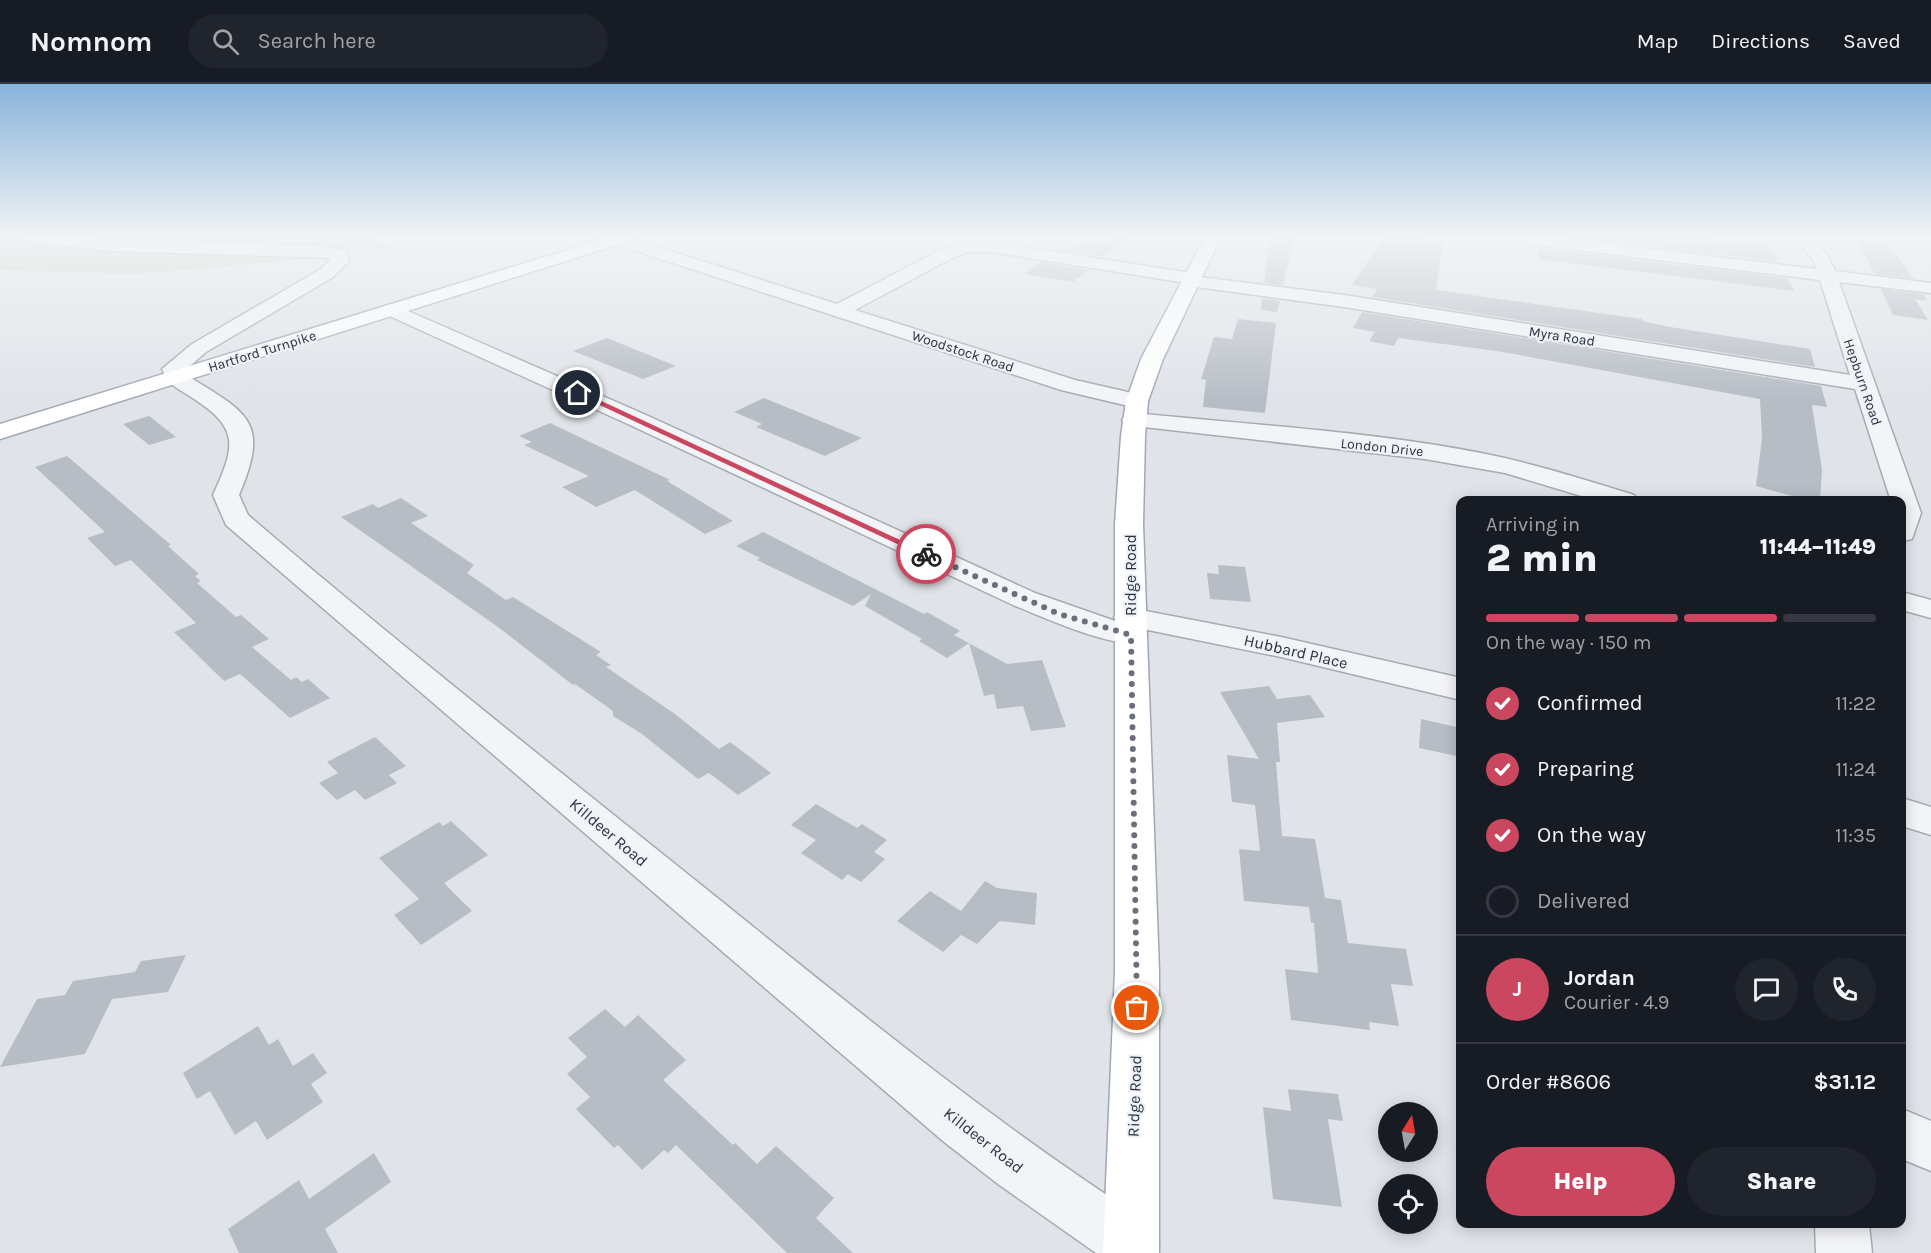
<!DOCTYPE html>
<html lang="en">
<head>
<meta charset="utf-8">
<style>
	:root { --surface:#171b24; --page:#20242c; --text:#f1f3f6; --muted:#9ea1a6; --line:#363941; --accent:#cb475f }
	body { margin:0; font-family:Karla,sans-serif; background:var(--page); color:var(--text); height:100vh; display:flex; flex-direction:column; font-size:22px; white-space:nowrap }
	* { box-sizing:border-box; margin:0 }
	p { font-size:20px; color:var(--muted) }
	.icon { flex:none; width:33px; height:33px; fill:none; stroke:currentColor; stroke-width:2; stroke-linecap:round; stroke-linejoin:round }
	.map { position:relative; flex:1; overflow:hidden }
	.sheet { position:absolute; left:1456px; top:412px; width:450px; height:732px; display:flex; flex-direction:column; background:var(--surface); border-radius:12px; box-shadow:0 3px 15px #0003 }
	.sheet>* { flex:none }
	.needle { width:39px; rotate:11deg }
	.buttons { position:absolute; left:1378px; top:1018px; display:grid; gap:12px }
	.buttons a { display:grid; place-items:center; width:60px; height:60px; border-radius:50%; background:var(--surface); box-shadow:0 3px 15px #0003; font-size:30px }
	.pin { position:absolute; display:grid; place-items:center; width:51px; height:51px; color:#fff; margin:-26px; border:3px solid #fff; border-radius:50%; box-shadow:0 2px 6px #0007 }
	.courier { position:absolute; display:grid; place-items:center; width:60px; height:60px; margin:-30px; border:4px solid #cb475f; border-radius:50%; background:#fff; color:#222; box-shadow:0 2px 8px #0007 }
	.overview em { font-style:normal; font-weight:800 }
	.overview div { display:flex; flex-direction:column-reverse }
	.overview { display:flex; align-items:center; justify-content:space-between; height:102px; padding:0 30px }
	h1 { font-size:39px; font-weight:800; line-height:45px }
	.bar { display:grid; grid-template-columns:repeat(4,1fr); gap:9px 6px; align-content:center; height:72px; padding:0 30px }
	.bar i { height:8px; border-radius:4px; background:var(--line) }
	.bar .active { background:var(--accent) }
	.bar p { grid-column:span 4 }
	.line { display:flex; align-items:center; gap:15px; padding:0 30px; border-top:2px solid var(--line) }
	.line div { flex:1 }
	.round { display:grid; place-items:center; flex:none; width:63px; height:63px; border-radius:32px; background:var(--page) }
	ol { padding:0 30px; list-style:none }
	li { display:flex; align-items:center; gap:18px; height:66px }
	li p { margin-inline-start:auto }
	li .icon { padding:6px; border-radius:50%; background:var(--accent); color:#fff; stroke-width:4 }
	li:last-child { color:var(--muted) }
	li i { width:33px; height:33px; border:3px solid var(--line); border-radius:50% }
	.cta { display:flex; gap:12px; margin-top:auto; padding:12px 30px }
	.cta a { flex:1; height:69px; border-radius:36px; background:var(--accent); color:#fff; font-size:24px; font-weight:800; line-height:69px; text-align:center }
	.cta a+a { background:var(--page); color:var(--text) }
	header { display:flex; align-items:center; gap:36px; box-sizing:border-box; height:84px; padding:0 30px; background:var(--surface); border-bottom:2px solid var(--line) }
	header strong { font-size:28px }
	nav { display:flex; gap:33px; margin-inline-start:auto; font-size:21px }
	.search { width:420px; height:54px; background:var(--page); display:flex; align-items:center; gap:15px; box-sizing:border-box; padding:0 21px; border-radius:33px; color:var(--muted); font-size:22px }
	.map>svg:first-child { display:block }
</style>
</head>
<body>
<header>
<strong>Nomnom</strong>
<div class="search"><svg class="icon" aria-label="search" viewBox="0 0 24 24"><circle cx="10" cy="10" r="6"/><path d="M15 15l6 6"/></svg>Search here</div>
<nav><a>Map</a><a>Directions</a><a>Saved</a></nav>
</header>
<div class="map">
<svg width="1931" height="1169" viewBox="0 0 1931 1169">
	<rect width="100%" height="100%" fill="#e0e4e9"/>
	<path fill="#c6d2c1" d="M0,153H372L392,164L307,175L137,190L0,186Z"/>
	<path fill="#b7bdc5" d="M1122,153H1126L1103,173L1061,166Z
		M1270,153H1295L1283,201L1264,199Z
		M1384,153L1443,157L1436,206L1642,235V237L1670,243L1810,265L1815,283L1372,213L1377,205L1352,201Z
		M1573,153H1713L1715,157L1769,162L1778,178Z
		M1856,156L1888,160L1914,195L1875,190Z
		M1538,164L1787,194L1795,207L1538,175Z
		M1041,178L1088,186L1073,198L1025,190Z
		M1881,205L1923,210L1927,217L1915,215L1928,236L1893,231Z
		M1262,214L1280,217L1277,228L1261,226Z
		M1362,228L1821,302L1827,323L1812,321L1822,386L1820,417H1810L1756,402L1762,354L1760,315L1497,267L1398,254L1394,262L1369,257L1375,248L1353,244Z
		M1238,235L1276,239L1265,329L1203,323L1206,296L1201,295L1214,253L1232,255Z
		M607,254L676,282L643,295L573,267Z
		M764,314L862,354L825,372L756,343L762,340L734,328Z
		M149,332L176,353L149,361L123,340Z
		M550,339L670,396L667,397L733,437L705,450L635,406L596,423L562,403L589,392L524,361L532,358L519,352Z
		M67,372L171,461L168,462L199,490L195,492L201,497L197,499L236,533L241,531L269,555L252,563L291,596L296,593L302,598L308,595L330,614L290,634L240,590L224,597L174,548L196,539L131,476L115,482L87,454L105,448L35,383Z
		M401,414L428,432L411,439L474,481L467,489L506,516L513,513L601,568L596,571L611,581L606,583L675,630L719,665L730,658L771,689L738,711L709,689L698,695L642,650L613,632V627L575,600L573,601L498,543L341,433L373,420L378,424Z
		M763,448L924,530L927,528L960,547L954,551L1007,580L1042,576L1066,643L1031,647L1023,622L997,625L994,610L984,612L969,559L947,574L919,557L922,555L865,522L871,510L853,522L757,476L760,474L736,462Z
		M1218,481L1245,483L1251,518L1210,515L1207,489L1219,490Z
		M1269,602L1277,615L1310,611L1325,633L1277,639L1280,678H1276L1282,752L1315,755L1325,814L1341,816L1348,859L1406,865L1413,902L1391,900L1399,942L1369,938L1370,946L1291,936L1285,885L1318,889L1314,839H1311L1309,823L1244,817L1239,765L1260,767L1255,721L1232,718L1227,671L1259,675L1220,608Z
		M1421,635L1461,644V673L1419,664Z
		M375,653L406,682L389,691L397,699L365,716L355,706L337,716L319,699L338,689L327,678Z
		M816,720L857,744L862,740L887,756L874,768L885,775L861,798L848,790L842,796L801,769L816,756L791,741Z
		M451,737L488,771L444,799L472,827L421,861L394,831L419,815L379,774L439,738L443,742Z
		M985,797L997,804L1037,809L1035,841L1000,837L977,860L961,851L943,868L897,837L930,807L961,827Z
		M186,871L168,908L112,915L85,970L0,983L37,915L65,911L73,897L135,888L141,877Z
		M605,925L625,943L638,931L686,976L663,996L733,1061L735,1059L757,1080L776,1062L834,1114L816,1134L853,1169H787L676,1061L668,1069L664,1066L642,1086L618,1061L614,1064L576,1025L590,1013L567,990L587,973L568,954Z
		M258,942L269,961L278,955L293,982L313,969L327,989L311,1000L323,1018L267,1056L256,1037L235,1051L210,1007L197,1015L183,989Z
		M1288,1005L1338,1010L1343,1037L1328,1035L1342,1123L1273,1115L1263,1023L1291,1027Z
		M374,1069L391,1098L325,1145L338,1169H239L228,1145L299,1096L309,1115Z"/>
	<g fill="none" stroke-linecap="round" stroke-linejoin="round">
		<g stroke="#a5abb3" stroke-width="3">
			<path id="minor" d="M21,153L323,162L346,166L349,177L333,193L206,268L184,287L186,291C247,329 271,336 239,411L248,431C396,558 548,678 700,800C847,918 991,1038 1151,1140L1159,1160L1155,1169H1096L998,1100L943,1057L226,441L213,411C237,359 239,343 188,311C175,303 167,299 162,285L192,260L321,185L331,174L111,167L29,158Z
				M612,153H626L837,220L942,165L966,158H992L1191,189L1199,193L1344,211L1850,291L1820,196L1511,158L1503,153H1553L1816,185L1814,177L1794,153H1811L1828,172L1835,187L1931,199V209L1839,198L1921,429L1912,455L1902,457V417H1891L1855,305L1344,223L1189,202L1180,198L992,168H968L954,173L855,226L1075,296L1145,312L1148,317L1145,322L1137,324L1061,306L612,159L610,156Z
				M392,220L646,331L1035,509L1118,538L1114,533L1119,526L1130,524L1281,553L1461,594V616L1281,573L1143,545L1147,551L1142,558C1112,565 1044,533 1013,521L630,341L385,230L382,226L385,222Z
				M1134,329C1251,341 1370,347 1486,370C1536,380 1585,396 1634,411L1638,417H1598L1505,389L1425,375L1126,341L1122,336L1126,331Z
				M1902,508L1931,516V534L1902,526Z
				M1902,714L1931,723V751L1902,742Z
				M1902,1025L1931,1037V1087L1902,1075Z
				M1815,1140H1869L1872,1169H1816Z"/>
		</g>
		<g stroke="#9fa8b4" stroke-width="3">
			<path id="major" d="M610,153H635L633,156L0,355V340Z
				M1205,153H1221L1163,275L1148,317L1145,352L1143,440L1159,887V1169H1103L1115,887V440L1121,352L1126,317L1141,275Z"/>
		</g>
		<use href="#minor" fill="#f3f4f7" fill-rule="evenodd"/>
		<use href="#major" fill="#fff" fill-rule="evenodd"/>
	</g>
	<linearGradient id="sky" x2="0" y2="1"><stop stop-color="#89b4db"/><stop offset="0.48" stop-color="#f1f3f5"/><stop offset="1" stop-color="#f1f3f5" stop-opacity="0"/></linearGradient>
	<rect width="1931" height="317" fill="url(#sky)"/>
	<path fill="#cb475f" d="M576,307H580L930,470L923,472L576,310Z"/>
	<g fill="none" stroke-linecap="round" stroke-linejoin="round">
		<path stroke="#69707b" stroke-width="6" stroke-dasharray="0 10.8" d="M926,470L1059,530L1131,551L1137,924"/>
	</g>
	<g text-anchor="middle" stroke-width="4.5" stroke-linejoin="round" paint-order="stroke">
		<g font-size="14" fill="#293240" stroke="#eff2f6">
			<text transform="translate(1562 252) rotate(9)" y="5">Myra Road</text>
			<text transform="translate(262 267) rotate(-17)" y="5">Hartford Turnpike</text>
			<text transform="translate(963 267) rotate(18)" y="5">Woodstock Road</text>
			<text transform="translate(1863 298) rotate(71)" y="5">Hepburn Road</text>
			<text transform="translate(1382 363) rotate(6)" y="5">London Drive</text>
		</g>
		<g font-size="16" fill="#293240" stroke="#eff2f6">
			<text transform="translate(1130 491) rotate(-90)" y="6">Ridge Road</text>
			<text transform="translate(1296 567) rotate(13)" y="6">Hubbard Place</text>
			<text transform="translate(609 748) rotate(40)" y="6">Killdeer Road</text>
			<text transform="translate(1134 1012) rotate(-88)" y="6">Ridge Road</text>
			<text transform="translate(984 1056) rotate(38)" y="6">Killdeer Road</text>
		</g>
	</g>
</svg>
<div class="buttons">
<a><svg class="needle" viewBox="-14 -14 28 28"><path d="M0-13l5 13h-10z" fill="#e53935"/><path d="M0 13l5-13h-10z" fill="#9ea1a6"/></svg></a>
<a><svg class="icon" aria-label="locate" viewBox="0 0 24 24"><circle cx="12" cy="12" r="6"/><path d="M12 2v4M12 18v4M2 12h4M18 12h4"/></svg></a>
</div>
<div class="pin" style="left:1137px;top:924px;background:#ea580c"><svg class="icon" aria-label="bag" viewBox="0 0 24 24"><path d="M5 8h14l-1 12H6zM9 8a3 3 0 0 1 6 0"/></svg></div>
<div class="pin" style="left:578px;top:309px;background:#1f2937"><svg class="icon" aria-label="home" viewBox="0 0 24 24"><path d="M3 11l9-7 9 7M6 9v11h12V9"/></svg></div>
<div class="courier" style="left:926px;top:470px"><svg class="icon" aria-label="bike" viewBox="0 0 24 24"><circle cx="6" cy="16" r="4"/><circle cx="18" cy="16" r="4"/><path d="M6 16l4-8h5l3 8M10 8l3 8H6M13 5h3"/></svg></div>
<section class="sheet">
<div class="overview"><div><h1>2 min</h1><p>Arriving in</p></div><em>11:44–11:49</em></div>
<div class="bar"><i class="active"></i><i class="active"></i><i class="active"></i><i></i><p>On the way · 150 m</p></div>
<ol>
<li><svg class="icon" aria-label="check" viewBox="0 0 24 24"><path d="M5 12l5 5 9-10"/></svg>Confirmed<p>11:22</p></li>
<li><svg class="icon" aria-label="check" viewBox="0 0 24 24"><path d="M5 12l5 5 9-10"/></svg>Preparing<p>11:24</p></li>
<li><svg class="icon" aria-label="check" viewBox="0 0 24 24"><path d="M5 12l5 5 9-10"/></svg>On the way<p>11:35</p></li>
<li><i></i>Delivered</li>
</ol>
<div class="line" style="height:108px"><b class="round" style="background:var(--accent);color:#fff">J</b><div><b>Jordan</b><p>Courier · 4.9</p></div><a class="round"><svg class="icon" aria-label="chat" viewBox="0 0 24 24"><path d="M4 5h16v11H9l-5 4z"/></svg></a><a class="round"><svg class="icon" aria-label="phone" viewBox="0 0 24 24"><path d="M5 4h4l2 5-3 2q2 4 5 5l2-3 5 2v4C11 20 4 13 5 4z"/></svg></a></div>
<div class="line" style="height:78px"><div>Order #8606</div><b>$31.12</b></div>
<div class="cta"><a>Help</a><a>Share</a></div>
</section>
</div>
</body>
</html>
